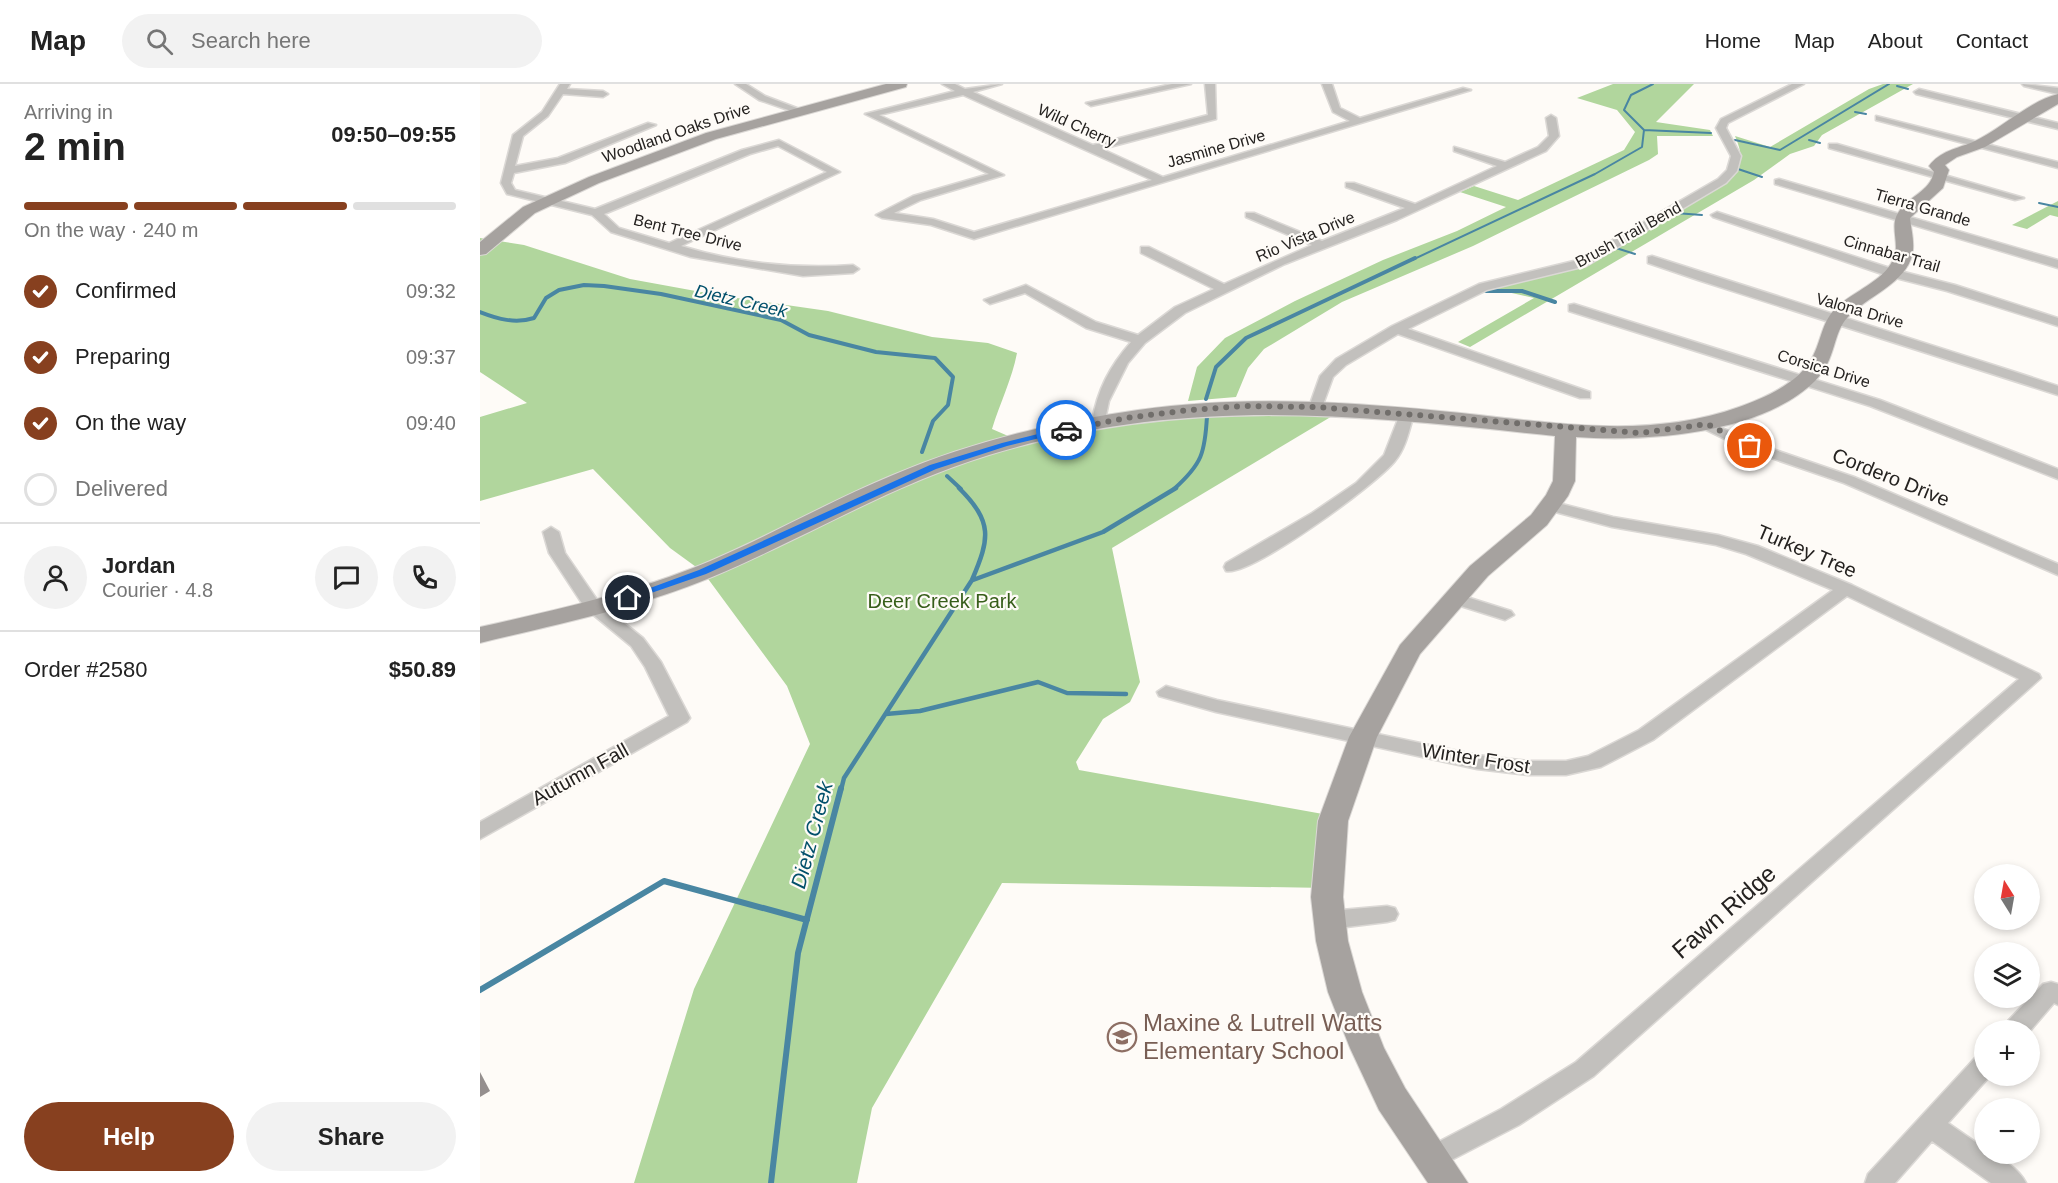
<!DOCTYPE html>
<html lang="en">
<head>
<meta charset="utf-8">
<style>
	:root { --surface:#fff; --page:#f2f2f2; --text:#222; --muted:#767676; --line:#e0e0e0; --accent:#87401f }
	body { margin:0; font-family:Arial,sans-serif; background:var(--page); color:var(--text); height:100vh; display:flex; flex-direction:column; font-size:22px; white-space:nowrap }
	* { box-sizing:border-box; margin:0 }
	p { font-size:20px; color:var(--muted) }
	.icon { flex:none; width:33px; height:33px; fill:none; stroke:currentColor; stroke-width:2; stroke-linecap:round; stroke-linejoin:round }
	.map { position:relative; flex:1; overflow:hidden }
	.panel { display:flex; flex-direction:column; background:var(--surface); width:480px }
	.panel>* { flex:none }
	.needle { width:39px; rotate:349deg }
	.controls { position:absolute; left:1494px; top:780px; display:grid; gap:12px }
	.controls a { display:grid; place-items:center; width:66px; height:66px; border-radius:50%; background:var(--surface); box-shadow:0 3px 9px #0003; font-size:30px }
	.pin { position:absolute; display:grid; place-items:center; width:51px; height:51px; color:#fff; margin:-26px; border:3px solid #fff; border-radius:50%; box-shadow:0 2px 6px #0007 }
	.courier { position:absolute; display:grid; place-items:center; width:60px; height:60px; margin:-30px; border:4px solid #1a73e8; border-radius:50%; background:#fff; color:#222; box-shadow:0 2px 8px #0007 }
	.summary em { font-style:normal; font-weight:800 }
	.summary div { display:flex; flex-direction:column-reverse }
	.summary { display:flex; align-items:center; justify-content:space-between; height:102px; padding:0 24px }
	h1 { font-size:39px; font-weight:800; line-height:45px }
	.bar { display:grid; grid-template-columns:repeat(4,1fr); gap:9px 6px; align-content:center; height:72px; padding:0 24px }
	.bar i { height:8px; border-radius:4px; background:var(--line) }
	.bar .current { background:var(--accent) }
	.bar p { grid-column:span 4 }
	.line { display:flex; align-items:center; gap:15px; padding:0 24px; border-top:2px solid var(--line) }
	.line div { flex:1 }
	.round { display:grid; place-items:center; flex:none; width:63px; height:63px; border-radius:32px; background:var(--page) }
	ol { padding:0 24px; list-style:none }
	li { display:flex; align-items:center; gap:18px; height:66px }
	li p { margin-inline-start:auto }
	li .icon { padding:6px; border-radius:50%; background:var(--accent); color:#fff; stroke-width:4 }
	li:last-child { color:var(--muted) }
	li i { width:33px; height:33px; border:3px solid var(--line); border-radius:50% }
	.primary-button { display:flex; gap:12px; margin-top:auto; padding:12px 24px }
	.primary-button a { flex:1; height:69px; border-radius:36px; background:var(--accent); color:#fff; font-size:24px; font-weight:800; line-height:69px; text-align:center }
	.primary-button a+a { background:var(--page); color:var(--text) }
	header { display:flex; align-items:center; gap:36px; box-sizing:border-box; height:84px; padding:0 30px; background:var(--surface); border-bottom:2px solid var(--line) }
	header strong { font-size:28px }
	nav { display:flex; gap:33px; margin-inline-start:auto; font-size:21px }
	.search { width:420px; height:54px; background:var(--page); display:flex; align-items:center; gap:15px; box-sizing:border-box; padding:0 21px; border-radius:33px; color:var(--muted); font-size:22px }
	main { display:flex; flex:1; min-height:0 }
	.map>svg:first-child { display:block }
</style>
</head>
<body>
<header>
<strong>Map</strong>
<div class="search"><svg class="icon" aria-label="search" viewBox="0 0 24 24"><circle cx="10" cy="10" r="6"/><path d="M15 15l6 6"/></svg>Search here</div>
<nav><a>Home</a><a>Map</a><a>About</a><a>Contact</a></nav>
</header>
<main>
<section class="panel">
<div class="summary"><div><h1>2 min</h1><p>Arriving in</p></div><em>09:50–09:55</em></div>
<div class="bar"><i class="current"></i><i class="current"></i><i class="current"></i><i></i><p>On the way · 240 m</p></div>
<ol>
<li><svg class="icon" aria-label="check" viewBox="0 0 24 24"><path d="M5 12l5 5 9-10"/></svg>Confirmed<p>09:32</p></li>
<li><svg class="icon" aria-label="check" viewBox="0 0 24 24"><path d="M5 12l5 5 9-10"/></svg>Preparing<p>09:37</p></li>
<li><svg class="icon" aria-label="check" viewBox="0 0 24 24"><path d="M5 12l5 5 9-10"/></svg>On the way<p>09:40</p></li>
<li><i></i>Delivered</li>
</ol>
<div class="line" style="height:108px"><a class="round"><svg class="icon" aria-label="person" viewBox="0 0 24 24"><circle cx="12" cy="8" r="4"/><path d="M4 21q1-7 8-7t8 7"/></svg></a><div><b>Jordan</b><p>Courier · 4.8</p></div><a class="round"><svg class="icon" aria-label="chat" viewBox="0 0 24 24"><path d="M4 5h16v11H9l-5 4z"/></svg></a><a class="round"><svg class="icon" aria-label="phone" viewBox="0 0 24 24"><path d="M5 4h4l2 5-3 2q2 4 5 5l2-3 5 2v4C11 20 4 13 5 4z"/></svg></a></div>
<div class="line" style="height:78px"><div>Order #2580</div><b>$50.89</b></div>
<div class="primary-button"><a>Help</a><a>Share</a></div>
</section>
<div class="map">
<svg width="1578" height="1099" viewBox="0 0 1578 1099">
	<rect width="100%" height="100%" fill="#fefbf7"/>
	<path fill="#b1d69d" d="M1133,0H1214L1176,38L1230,46L1233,52H1177L1178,70L1169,76L993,162L862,218L784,265L768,284L756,313L708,317L717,283L745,254L815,217L903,176L977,147L1026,123L980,108L994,102L1038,116L1144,66L1155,48L1137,26L1097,14Z
		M1403,0H1433L1342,51L1334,62L1310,70L1274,96L990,263L978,258L1054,214L1014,205L1104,181L1254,92C1263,77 1262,69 1255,52L1290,63L1389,5Z
		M1578,117V133L1570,131L1547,145L1532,141Z
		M0,154L44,161L150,195L243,212L348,227L452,253L508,259L537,269C532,295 520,319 512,345L540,357L619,338L864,325L632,464L660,598L650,618L623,635L596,678L599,686L854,732L847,804L522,799L392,1024L377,1099H154L214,905L330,660L307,602L223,488L190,464L113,385L0,417V333L47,319L0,288Z"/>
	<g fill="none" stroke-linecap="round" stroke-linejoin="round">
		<path stroke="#4986a2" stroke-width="2" d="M1417,2L1428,5
			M1375,28L1386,30
			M1164,46L1231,49
			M1255,56L1300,66L1409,0
			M1329,56L1340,59
			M1258,85L1282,93
			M1559,119L1578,123
			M1195,129L1222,131
			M1136,164L1155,170
			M932,176L1115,90L1162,63L1164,46L1144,26L1151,11L1173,0"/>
		<path stroke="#4986a2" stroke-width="4" d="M1006,207H1042L1075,218
			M0,228C18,235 35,240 54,234L66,214L79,206L104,201L124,202L181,210L301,236L329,251L396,268L455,274L473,293L468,321L453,337L442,368
			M726,315L736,283L766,254L935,174
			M467,392L481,405
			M694,405C722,380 725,369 727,332"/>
		<path stroke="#4986a2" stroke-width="4.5" d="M493,496L623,448L696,404
			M406,630L440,627L558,598L587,609L646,610
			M361,706L364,694L492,496C510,454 513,438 479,404"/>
		<path stroke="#4986a2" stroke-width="6" d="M0,906L184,797L327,836
			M291,1099L318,869L361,704"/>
		<g stroke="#dbd8d5" stroke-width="3">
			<path id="street" d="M80,0H90L87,5L123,7L128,10L123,13L83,10L68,32L43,52L35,82L78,74L168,39L176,41L85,79L34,89L31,99L35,106L115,125L262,66L299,56L360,88L201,162C257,179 314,185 373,181L379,185L373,189L323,192L211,173L131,148L112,131L27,110L21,99L33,51L62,28ZM298,62L347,88L189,159L139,144L124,130L270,70Z
				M255,0H266L285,12L322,26L317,29L279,16Z
				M462,0H475L485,5L522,0L493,8L613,61L728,31L725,0H735L736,35L622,65L683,93L870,37L853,28L842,0H852L860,24L880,34L983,4L991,6L494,155L451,141L402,134L396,131L433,112L509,90L385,30L475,7ZM483,11L672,96L494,148L453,135L414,129L441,116L524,91L399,31Z
				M692,0H711L611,22L606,19Z
				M1312,0H1324L1248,39L1246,44L1261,72L1257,87L1246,99L1106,182L1007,206L928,245L1110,308V314H1100L918,250L866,281L853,293L841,326H831L829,323L840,292L856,275L912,242L999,200L1098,176L1238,95L1247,86L1251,72L1236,44L1241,35Z
				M1542,0L1578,4V10L1544,2Z
				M1439,5L1578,39V45L1436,10L1434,8Z
				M1071,31L1076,34L1079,52L1066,67L917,136L805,180L705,229L665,259L648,279L629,317L624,341H614L612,338C617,306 630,282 651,258L606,244L545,209L510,220L504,216L546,201L616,238L658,251L695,223L734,205L661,169V163H669L744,200L832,161L766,133V129H774L842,157L925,124L866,103V99H874L935,120L1017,82L974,67V63L1025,78L1058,63L1069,52L1066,34Z
				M1396,32L1578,78V84L1396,36Z
				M1349,60H1357L1544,114L1535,116L1349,64Z
				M1299,95L1578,176V184L1295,100V96Z
				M1237,128L1416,186L1475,201L1578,234V242L1467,207L1408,192L1233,133L1231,131Z
				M1172,172L1532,287L1578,302V311L1218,196L1168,179V173Z
				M1094,220L1400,316L1578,385V395L1390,322L1089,227V221Z
				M927,326L934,330C929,346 926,364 915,377C897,400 770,493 746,487L744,483L746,479L832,429L876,399L904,371L920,330Z
				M1227,337L1275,359L1374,393L1578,480V491L1364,399L1265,365L1222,344L1220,341Z
				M1070,417L1133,433L1238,451L1278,462L1372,501L1559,590L1561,594L1114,992L1039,1041L952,1086L943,1082L939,1074L943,1066L1021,1025L1096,978L1539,595L1367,512L1173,656L1121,683L1086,691H1048L997,685L736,628L679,612L677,608L686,602L737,616L997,671L1048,677H1086L1108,672L1159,646L1353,506L1266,470L1236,461L1132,443L1064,425L1062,422L1064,419Z
				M71,443L79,448L85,469L120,520L163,554L181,578L210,634L207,638L0,755V738L189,632L165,583L151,562L105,524L69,469L63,448Z
				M974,509L1031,527L1034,531L1025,536L968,518L965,514L968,510Z
				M907,822L915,824L918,830L915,836L907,838L850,845L842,842L839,836L842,830L850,827Z
				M1571,898L1578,900V921L1574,919L1550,947L1523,946L1526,939L1563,900Z
				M1504,971V992H1510L1468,1039L1504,1064V1070C1519,1070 1540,1086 1546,1099H1511L1452,1057L1415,1099H1385L1388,1090L1495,974Z"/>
		</g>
		<g stroke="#dbd8d5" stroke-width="2">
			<path id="secondary" d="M406,0H427L426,3L236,55L119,99L55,129L6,170L0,171V158L43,123L109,93L226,49Z
				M1578,10V20L1505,63L1477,73L1465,81L1469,86L1463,104L1430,134C1431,145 1434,155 1433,166C1430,198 1387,212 1368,233C1352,249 1357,275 1335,297C1281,350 1168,358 1096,353L1095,397L1088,412L1067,441L1008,492L940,570L897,653L868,737L863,813L868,857L882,908L904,964L925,1004L988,1099H948L899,1026L870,964L848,908L836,857L831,813L838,737L869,653L920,561L990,482L1051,431L1066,411L1073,397L1075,352C875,331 706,311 509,371C411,401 325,454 232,493C158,524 78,540 0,559V543C71,527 144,511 213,484C281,457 345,419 413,391C490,358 574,338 658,326C758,312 859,317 960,327C1059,336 1162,358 1259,323C1284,314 1319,299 1332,274C1342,256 1341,238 1357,223C1374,207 1402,198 1413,176C1421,161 1409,143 1418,129C1428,112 1450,108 1454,88L1449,82C1460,67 1476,65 1493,58C1520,46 1549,17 1578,10Z"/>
		</g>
		<use href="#street" fill="#c2c0bd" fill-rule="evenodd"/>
		<use href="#secondary" fill="#a6a29f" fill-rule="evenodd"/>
	</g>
	<path fill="#958f8e" d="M0,988L10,1007L0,1013Z"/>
	<path fill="#1a73e8" d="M586,343L589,347L527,362L456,385L226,490L151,516L143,514L219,486L450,381L522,359Z"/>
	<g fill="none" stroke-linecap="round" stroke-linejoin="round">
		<path stroke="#716e6b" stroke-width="6" stroke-dasharray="0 10.8" d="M586,346L646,334L710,326L765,322L836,323L1160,349L1227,340L1270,362"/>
	</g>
	<defs>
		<g id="school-ring" transform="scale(1.5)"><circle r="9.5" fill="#fefbf7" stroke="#8d6e63" stroke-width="1.5"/><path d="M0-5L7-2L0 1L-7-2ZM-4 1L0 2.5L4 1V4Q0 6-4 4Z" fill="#8d6e63"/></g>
	</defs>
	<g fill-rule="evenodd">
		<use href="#school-ring" x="642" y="953"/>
	</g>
	<g text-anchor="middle" stroke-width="4.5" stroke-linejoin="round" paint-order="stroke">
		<g font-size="16" fill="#252220" stroke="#fefbf7">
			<text transform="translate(597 41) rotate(24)" y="6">Wild Cherry</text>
			<text transform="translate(196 48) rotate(-19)" y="6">Woodland Oaks Drive</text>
			<text transform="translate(736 64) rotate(-16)" y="6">Jasmine Drive</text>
			<text transform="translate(1443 123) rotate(16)" y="6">Tierra Grande</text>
			<text transform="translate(208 148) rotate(14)" y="6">Bent Tree Drive</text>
			<text transform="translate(1148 150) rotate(-29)" y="6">Brush Trail Bend</text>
			<text transform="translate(825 152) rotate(-23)" y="6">Rio Vista Drive</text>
			<text transform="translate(1412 169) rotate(16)" y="6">Cinnabar Trail</text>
			<text transform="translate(1380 226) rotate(16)" y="6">Valona Drive</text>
			<text transform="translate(1344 284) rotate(17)" y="6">Corsica Drive</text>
		</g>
		<g font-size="18" font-style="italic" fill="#02506b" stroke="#fefbf7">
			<text transform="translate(261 217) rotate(13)" y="6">Dietz Creek</text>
		</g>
		<g font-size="20" fill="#252220" stroke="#fefbf7">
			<text transform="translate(1411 393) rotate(22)" y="7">Cordero Drive</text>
			<text transform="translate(1327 467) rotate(23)" y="7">Turkey Tree</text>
			<text transform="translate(996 674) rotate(9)" y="7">Winter Frost</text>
			<text transform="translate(100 690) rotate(-29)" y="7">Autumn Fall</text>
		</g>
		<g font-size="20" fill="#375e1a" stroke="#fefbf7">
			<text x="462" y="524">Deer Creek Park</text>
		</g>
		<g font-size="21" font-style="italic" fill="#02506b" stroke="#fefbf7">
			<text transform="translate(332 751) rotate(-75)" y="7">Dietz Creek</text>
		</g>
		<g font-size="24" fill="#252220" stroke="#fefbf7">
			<text transform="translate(1244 828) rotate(-41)" y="8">Fawn Ridge</text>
		</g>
		<g font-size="24" fill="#785e54" stroke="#fefbf7" text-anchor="start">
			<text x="663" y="947">Maxine &amp; Lutrell Watts<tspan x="663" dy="28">Elementary School</tspan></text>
		</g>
	</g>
</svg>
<div class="controls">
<a><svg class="needle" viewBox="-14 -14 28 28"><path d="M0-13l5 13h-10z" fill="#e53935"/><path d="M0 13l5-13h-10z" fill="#767676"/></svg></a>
<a><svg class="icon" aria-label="layers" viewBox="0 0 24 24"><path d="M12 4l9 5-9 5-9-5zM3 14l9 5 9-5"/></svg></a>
<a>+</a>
<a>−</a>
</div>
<div class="pin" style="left:1270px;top:362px;background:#ea580c"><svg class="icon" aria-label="bag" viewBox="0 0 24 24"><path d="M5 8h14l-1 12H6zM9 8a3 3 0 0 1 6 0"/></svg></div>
<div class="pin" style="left:148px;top:514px;background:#1f2937"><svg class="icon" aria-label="home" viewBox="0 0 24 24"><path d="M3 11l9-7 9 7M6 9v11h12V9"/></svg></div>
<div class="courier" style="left:586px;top:346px"><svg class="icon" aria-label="car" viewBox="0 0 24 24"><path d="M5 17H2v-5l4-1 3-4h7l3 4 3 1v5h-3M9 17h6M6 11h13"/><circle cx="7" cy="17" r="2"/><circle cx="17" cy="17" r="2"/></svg></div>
</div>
</main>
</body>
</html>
